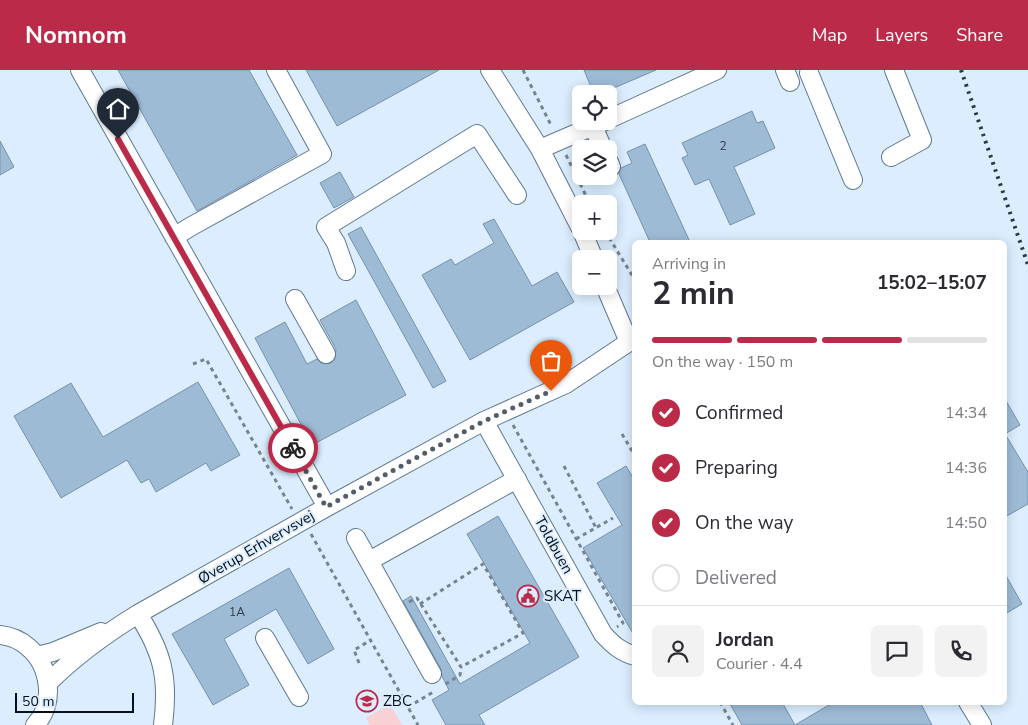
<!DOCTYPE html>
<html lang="en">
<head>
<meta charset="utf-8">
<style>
	:root { --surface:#fff; --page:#f2f2f3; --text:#2b2b33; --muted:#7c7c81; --line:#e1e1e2; --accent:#bb2b49 }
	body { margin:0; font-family:"Nunito Sans",sans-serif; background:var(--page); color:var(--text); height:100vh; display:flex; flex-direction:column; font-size:19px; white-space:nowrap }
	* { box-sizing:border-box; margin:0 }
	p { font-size:16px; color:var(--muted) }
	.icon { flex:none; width:28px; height:28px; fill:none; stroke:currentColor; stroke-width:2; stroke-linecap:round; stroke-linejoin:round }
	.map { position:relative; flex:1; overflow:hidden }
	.drawer { position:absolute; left:632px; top:170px; width:375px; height:465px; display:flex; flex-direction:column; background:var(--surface); border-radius:8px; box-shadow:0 2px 12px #0003 }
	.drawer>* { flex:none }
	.tools { position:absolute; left:572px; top:15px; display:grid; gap:10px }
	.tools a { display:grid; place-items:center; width:45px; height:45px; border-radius:8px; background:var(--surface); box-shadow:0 2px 12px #0003; font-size:25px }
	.scale { position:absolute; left:15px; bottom:12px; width:119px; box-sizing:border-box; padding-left:5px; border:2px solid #061019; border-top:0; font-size:14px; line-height:18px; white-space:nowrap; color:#061019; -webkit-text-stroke:4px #dbedfe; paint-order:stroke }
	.pin { position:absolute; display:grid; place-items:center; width:42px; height:42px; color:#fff; margin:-51px -21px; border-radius:50% 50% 50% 0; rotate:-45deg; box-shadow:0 0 5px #0007 }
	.pin .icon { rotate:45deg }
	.courier { position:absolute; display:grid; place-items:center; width:50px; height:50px; margin:-25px; border:4px solid #bb2b49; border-radius:50%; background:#fff; color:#222; box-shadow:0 1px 6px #0007 }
	.head em { font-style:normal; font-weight:700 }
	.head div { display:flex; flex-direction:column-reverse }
	.head { display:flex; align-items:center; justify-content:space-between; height:85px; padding:0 20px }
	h1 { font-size:32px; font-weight:700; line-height:38px }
	.bar { display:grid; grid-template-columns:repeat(4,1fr); gap:8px 5px; align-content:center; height:60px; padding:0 20px }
	.bar i { height:6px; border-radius:4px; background:var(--line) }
	.bar .active { background:var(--accent) }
	.bar p { grid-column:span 4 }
	.line { display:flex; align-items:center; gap:12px; padding:0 20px; border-top:1px solid var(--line) }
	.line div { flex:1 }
	.round { display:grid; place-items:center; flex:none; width:52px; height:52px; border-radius:8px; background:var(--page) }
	ol { padding:0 20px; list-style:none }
	li { display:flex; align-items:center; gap:15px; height:55px }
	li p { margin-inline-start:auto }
	li .icon { padding:5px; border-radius:50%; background:var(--accent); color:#fff; stroke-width:4 }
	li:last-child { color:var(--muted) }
	li i { width:28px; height:28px; border:2px solid var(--line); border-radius:50% }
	header { display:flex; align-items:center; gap:30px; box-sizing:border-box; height:70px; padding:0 25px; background:var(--accent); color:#fff }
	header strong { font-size:24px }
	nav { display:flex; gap:28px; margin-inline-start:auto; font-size:18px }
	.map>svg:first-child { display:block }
</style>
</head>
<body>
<header>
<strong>Nomnom</strong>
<nav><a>Map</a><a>Layers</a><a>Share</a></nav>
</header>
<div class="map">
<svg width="1028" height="655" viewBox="0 0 1028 655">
	<rect width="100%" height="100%" fill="#dbedfe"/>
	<path fill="#f7d1d3" d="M390,634L402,655H370L366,648Z"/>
	<path fill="#9ebbd6" stroke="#7692ab" d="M118,0H249L297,85L197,141Z
		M306,0H439L337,56Z
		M584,0H656L600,24H594Z
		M752,41L757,53L763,51L775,78L734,97L755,144L730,155L709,109L695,115L682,88L688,85L682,73Z
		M0,71L14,97L0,105Z
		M645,74L690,172H650L619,104L621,98L632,93L627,82Z
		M340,102L354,127L334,138L320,113Z
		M494,149L532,216L557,202L574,232L470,290L422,205L451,189L455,195L494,173L483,154Z
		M361,157L446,311L433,318L348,164Z
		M356,230L406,325L312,375L255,268L285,252L307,294L317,289L321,293H331L335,289L336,279L320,250Z
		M198,312L240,385L211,401L206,393L156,422L149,409L141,413L127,390L61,428L14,346L71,313L103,367Z
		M1005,329L1020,355L1005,364L1028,402V434L1005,447Z
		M626,396L635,411V567L583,478L622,455L597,413Z
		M498,446L579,587L479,645L485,655H446L432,630L449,620L442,606L441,599L403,531L411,526L460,614L530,573L467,464Z
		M289,498L334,579L308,594L276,539L224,569L249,615L213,635L172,564Z
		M1005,504L1022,534L1005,544Z
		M729,632H782L795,655L834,632H920L932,655H742Z"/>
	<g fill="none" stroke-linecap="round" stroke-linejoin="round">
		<g stroke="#5d7891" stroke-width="20">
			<path id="minor" d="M80,0L327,437
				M490,0L540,79L581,159
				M785,0L790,12
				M809,3L853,110
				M609,49L717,0
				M593,56L603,79
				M540,79L605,51
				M891,87L922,70L894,0
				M609,92L611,97
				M582,161L594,189
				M174,167L190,157L322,84L276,0
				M346,201L336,173L326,157L477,64L517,125
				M605,216L629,272
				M295,229L326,284
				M484,351L603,564C613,575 621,582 635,586
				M356,468L432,604
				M369,491L517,409
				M138,544C163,583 169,609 163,655
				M0,565C10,566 20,570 28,577C50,595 56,634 35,655
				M265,568L299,627
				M37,586L53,582L101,562
				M48,613C73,588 107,563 138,544L327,437L484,351L566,314L629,272L635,270
				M968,632L982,655"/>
		</g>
		<path stroke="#768492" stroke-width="3" stroke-dasharray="4 4" stroke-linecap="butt" d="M523,0L552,57
			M566,85L590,134
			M605,161L635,210
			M193,294L206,289L292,439
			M513,355L623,553L617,557
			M622,364L635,386
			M564,396L596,458
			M311,464L418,655
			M576,469L613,448
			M409,532L417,528L461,597L460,605L444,615
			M420,534L483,494L523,563L461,597
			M359,593L354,580L371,570
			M720,632L733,655
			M408,637L435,621"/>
		<use href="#minor" stroke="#fff" stroke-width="18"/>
		<path stroke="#2c3842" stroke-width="4" stroke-dasharray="2.5 5" stroke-linecap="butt" d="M961,0L1028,195"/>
	</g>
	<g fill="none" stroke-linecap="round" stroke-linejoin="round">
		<path stroke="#515d69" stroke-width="5" stroke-dasharray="0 9" d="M293,378L326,437L484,351L551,321"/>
		<path stroke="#bb2b49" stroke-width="6" d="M118,69L293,378"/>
	</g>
	<defs>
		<g id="civic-ring" transform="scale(1.125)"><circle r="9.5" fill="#dbedfe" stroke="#bb2b49" stroke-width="1.5"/><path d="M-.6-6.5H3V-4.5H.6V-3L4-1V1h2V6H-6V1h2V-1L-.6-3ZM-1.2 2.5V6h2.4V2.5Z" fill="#bb2b49"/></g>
		<g id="school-ring" transform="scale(1.125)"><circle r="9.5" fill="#dbedfe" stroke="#bb2b49" stroke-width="1.5"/><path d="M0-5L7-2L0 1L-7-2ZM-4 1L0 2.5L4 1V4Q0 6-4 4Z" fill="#bb2b49"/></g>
	</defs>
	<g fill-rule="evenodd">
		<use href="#civic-ring" x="528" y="526"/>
		<use href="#school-ring" x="367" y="631"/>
	</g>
	<g text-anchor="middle" stroke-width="4" stroke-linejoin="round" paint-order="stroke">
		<g font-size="12" fill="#2c3b48">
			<text x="723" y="80">2</text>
			<text x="237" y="546">1A</text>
		</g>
		<g font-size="15" fill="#061019" stroke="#dbedfe">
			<text transform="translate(554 475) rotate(61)" y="5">Toldbuen</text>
			<text transform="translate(256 477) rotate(-30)" y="5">Øverup Erhvervsvej</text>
		</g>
		<g font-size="15" fill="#061019" stroke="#dbedfe" text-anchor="start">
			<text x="544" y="531">SKAT</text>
			<text x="383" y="636">ZBC</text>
		</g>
	</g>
</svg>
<div class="tools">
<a><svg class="icon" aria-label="locate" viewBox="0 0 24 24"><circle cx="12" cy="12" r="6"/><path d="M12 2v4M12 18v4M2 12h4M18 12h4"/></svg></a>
<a><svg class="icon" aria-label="layers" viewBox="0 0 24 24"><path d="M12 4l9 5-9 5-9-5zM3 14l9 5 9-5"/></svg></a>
<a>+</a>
<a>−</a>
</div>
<div class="scale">50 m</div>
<div class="pin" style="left:551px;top:321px;background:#ea580c"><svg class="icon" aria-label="bag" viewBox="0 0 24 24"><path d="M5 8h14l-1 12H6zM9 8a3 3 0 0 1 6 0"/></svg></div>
<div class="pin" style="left:118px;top:69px;background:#1f2937"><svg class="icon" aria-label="home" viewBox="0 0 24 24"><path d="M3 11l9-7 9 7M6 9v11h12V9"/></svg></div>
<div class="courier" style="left:293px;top:378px"><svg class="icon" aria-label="bike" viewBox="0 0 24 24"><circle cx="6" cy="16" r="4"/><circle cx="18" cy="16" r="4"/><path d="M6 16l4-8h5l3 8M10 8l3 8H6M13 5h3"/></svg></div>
<section class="drawer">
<div class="head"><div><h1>2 min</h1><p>Arriving in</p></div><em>15:02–15:07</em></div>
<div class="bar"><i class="active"></i><i class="active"></i><i class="active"></i><i></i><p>On the way · 150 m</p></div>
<ol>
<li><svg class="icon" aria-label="check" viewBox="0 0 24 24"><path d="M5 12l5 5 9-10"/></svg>Confirmed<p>14:34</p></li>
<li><svg class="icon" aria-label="check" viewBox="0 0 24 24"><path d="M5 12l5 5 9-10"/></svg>Preparing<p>14:36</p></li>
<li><svg class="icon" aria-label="check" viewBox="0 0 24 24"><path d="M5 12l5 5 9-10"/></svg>On the way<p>14:50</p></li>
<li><i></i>Delivered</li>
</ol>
<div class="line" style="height:90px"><a class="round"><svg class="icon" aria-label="person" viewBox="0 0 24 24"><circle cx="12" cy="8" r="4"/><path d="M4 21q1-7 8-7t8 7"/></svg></a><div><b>Jordan</b><p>Courier · 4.4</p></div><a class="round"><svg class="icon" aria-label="chat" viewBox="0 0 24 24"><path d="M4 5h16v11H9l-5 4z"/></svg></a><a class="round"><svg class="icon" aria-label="phone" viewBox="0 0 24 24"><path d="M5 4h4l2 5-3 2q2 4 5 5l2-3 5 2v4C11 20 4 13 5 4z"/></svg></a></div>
</section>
</div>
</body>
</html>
